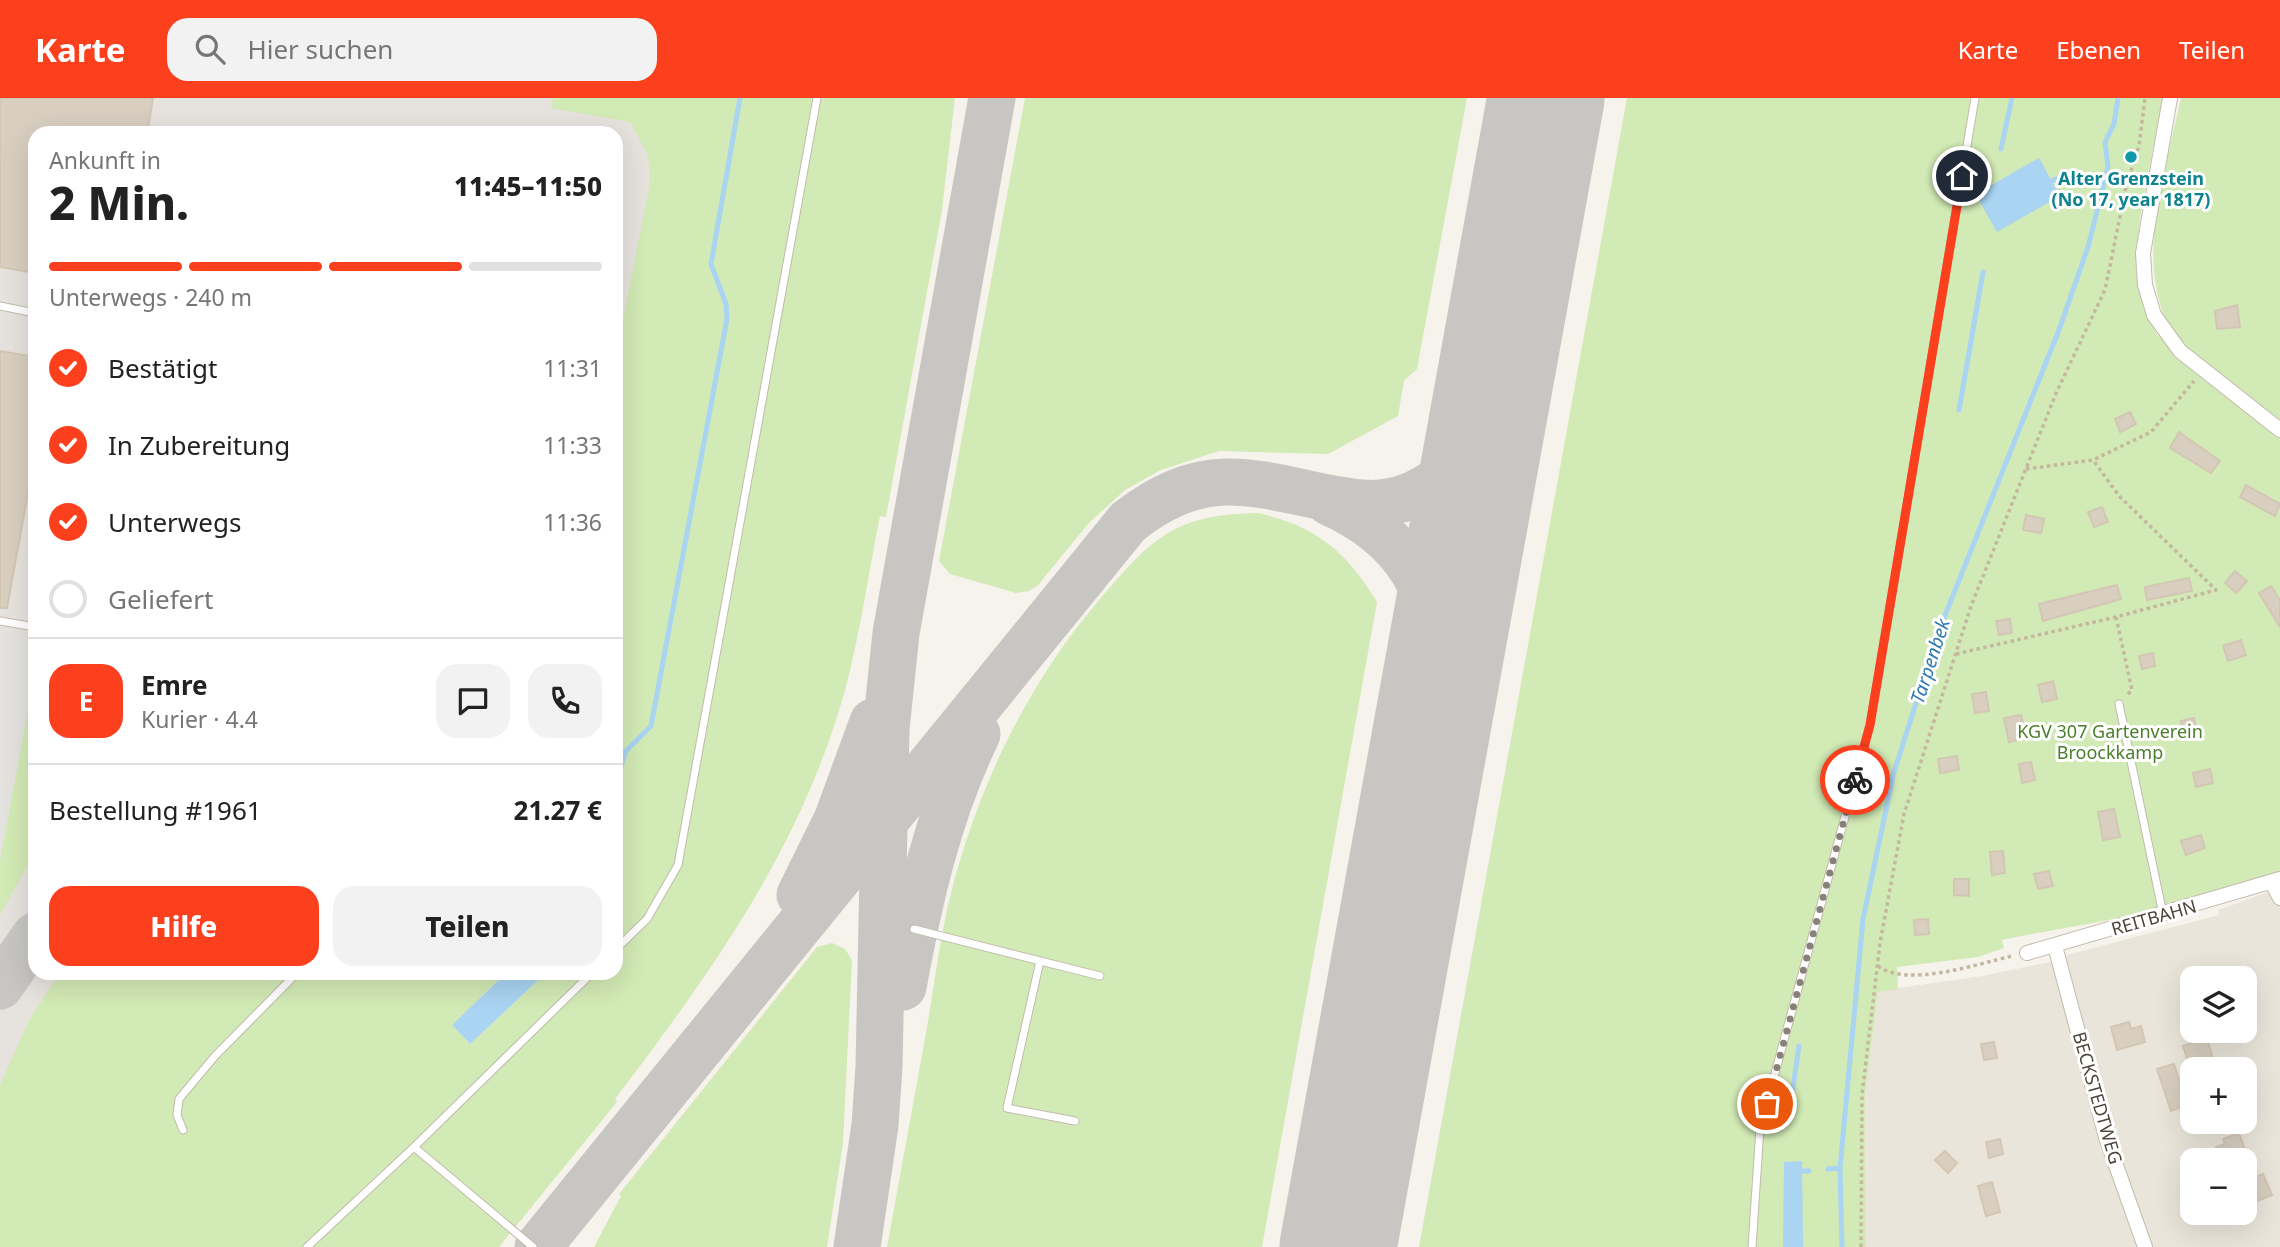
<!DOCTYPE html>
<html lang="de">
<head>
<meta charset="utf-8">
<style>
	:root { --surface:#fff; --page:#f2f2f2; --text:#222; --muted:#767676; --line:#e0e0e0; --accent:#fc3f1d }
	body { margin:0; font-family:"Noto Sans",sans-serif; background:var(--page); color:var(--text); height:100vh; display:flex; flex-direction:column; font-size:26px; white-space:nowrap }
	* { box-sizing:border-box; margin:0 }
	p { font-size:23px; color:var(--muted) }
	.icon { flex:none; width:38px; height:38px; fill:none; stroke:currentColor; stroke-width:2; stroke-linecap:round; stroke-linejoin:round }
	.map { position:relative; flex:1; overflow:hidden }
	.sheet { position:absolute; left:28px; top:28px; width:595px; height:854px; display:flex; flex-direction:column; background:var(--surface); border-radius:21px; box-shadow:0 7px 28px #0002 }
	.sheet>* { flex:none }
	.tools { position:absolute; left:2180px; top:868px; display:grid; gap:14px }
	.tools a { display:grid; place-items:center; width:77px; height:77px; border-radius:14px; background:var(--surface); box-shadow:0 7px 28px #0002; font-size:35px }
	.pin { position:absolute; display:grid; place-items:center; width:60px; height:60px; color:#fff; margin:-30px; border:4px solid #fff; border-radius:50%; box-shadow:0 2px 7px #0007 }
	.courier { position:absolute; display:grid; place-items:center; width:70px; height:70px; margin:-35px; border:5px solid #fc3f1d; border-radius:50%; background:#fff; color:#222; box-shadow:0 2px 9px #0007 }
	.headline em { font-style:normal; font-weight:800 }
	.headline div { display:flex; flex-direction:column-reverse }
	.headline { display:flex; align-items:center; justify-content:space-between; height:119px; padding:0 21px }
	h1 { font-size:46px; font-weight:800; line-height:52px }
	.bar { display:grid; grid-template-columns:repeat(4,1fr); gap:10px 7px; align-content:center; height:84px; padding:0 21px }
	.bar i { height:9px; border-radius:5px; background:var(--line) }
	.bar .current { background:var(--accent) }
	.bar p { grid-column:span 4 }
	.line { display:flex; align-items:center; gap:18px; padding:0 21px; border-top:2px solid var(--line) }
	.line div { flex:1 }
	.round { display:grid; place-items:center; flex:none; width:74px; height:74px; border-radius:21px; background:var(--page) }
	ol { padding:0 21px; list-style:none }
	li { display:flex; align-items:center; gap:21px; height:77px }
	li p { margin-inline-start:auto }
	li .icon { padding:7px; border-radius:50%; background:var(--accent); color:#fff; stroke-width:4 }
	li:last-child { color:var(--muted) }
	li i { width:38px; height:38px; border:4px solid var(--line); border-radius:50% }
	.cta { display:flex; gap:14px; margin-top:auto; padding:14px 21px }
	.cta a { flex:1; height:80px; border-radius:21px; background:var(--accent); color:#fff; font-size:28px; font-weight:800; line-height:80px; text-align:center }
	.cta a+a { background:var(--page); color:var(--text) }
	header { display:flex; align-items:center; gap:42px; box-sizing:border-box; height:98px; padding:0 35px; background:var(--accent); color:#fff }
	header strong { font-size:33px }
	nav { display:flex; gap:38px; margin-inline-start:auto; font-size:24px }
	.search { width:490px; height:63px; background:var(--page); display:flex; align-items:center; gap:18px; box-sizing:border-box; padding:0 24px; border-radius:21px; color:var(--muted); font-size:26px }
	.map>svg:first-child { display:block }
</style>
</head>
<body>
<header>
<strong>Karte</strong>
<div class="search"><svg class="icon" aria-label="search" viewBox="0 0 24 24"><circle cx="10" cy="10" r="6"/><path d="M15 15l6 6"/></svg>Hier suchen</div>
<nav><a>Karte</a><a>Ebenen</a><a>Teilen</a></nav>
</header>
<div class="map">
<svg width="2280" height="1149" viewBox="0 0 2280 1149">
	<rect width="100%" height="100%" fill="#f6f3ec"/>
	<path fill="#eae5da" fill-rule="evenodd" d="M2280,790V1149H1866L1865,998L1878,893L1982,878L2050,864L2067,857L2219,817L2218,812ZM2193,880H2245V933H2193ZM2193,971H2245V1024H2193ZM2193,1062H2245V1115H2193Z"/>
	<path fill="#e6e2dd" d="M0,0H683L616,344V35H35V875H348L0,1149Z"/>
	<path fill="#d2eab5" d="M553,0H955L942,112L886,419L880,418C868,477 860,538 844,596C799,753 712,873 615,1001L617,1004L499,1149H0V987L29,922L60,875H292L243,925L248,929L303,875H506L452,927L470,946L546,875H616V258L650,84L648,57L630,24L551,10Z
		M1025,0H1467L1417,271L1404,283L1398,318L1328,356L1219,353L1161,372L1125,392L1089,425L1038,487L1029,493L1016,495L950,476L939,463Z
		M1627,0H2163C2155,49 2130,142 2138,188C2141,206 2149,223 2158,238L2170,232C2134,159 2165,75 2181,0H2280V773C2195,812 2094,823 2002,842L2004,850L1978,859L1897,869L1898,891L1878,894L1865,998L1866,1149H1419Z
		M1258,415C1316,428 1347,454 1377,504L1262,1149H887C900,1078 913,1006 926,935C934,890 939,844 950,799C976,694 1025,590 1095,507C1149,444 1170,416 1258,415Z
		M35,573V754L0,817V762Z
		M832,845L845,851L852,862L843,1045L827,1149H594L621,1098L619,1096L817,849Z"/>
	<path fill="#e5e3e0" d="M0,533L35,540V573L0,762Z"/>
	<path fill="#a9d4f2" d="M2039,60L2060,98L1997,134L1980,104L1981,93Z
		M506,875H546L470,946L452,927Z
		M1802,1063L1803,1149H1783L1784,1064Z"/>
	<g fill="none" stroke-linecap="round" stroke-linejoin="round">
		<path stroke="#a9d4f2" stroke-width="5" d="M2001,51L2012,0
			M2052,83L2056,81
			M1959,312L1983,174
			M616,687L625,654L651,628L727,221L726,206L711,166L740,0
			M1789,1017L1799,948
			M1828,1071L1840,1070
			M1802,1073H1809
			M1842,1149L1840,1070L1863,821L1894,674L1940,530L2059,232L2088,149L2108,69L2105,44L2114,26L2118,0"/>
		<path stroke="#c8c6c3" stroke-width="47" d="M1329,404C1406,438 1436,493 1442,575
			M800,797L837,722L873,624
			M0,888L35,838
			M903,889C919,801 938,717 977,636
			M538,1149L1128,424C1157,401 1188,385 1225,384C1271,383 1316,401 1362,405C1422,410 1471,364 1490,311
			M857,1149L875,1027L879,969L886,631L896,535L992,0"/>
		<path stroke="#c8c6c3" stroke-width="117" d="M1338,1149L1546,0"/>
	</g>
	<path fill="#d8cfc1" stroke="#d3c7b4" stroke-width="2" d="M0,0H153L147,35H35V175L0,169Z
		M2237,207L2240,229L2217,231L2215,213Z
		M0,253L35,259V356L7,510H0Z
		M2130,314L2136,326L2120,334L2115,321Z
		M2179,334L2220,363L2211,375L2170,350Z
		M2246,387L2280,406L2275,418L2240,399Z
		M2102,409L2108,424L2094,429L2088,414Z
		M2026,417L2044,421L2041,435L2023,432Z
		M2235,473L2247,483L2236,495L2225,485Z
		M2189,480L2192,493L2147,502L2145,489Z
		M2117,487L2121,501L2043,523L2039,506Z
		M2271,488L2280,502V529L2259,495Z
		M2010,521L2012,535L1999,537L1996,523Z
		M2241,542L2246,557L2228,563L2223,548Z
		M2153,555L2155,568L2142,571L2139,558Z
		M2053,583L2057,601L2042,604L2038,587Z
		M1986,594L1989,613L1975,615L1972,596Z
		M2021,617L2026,640L2009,644L2004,620Z
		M2194,620L2197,636L2184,639L2181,623Z
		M1957,658L1959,672L1940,675L1938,661Z
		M2031,664L2035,682L2022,685L2019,666Z
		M2210,671L2213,685L2196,689L2193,675Z
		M2114,711L2120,739L2103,742L2098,714Z
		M2201,737L2205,750L2186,757L2181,743Z
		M2003,753L2005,775L1992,777L1990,754Z
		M2049,773L2053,788L2038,791L2034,776Z
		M1954,781H1969V798L1954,797Z
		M1928,821L1929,836L1915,837L1914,822Z
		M2129,924L2131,931L2141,928L2145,944L2117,952L2111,929Z
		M2207,940L2213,961L2190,970L2183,948Z
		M1994,944L1997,960L1984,962L1981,946Z
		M2174,966L2187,1007L2171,1013L2157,971Z
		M2239,1035L2249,1062H2221L2216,1049L2225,1046L2223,1041Z
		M2000,1041L2003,1056L1989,1060L1986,1044Z
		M1945,1053L1957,1065L1948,1075L1935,1062Z
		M2263,1076L2272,1097L2253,1105L2245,1083Z
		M1992,1084L2000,1114L1986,1118L1978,1088Z"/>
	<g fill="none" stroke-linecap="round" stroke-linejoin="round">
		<g stroke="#c2bbae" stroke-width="9">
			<path id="service" d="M0,208L35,215
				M0,523L35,529
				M2119,606L2163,816
				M914,831L1100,878
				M616,851L647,821L678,767L817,0
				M1040,863L1007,1010L1075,1023
				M183,1032L177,1017L179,1001L215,958L297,875
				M414,1049L533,1149
				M307,1149L414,1049L592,875
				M1752,1149L1760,1030L1870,627L1975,0"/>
		</g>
		<g stroke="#c2bbae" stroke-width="16">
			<path id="minor" d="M2170,0L2143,155L2145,187L2154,217L2180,253L2280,332
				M2272,785L2280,800
				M2055,848L2106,1039L2145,1149
				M2027,855L2280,781"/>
		</g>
		<path stroke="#c4b79f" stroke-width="3.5" stroke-dasharray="3.5 3.5" stroke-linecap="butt" d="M2026,371L2093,362L2151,334L2194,283
			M2116,519L2132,592L2127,597
			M1956,556L2116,519L2216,492L2119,398L2093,362
			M1878,868C1907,890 1977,866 2012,858
			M1861,1149L1862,997L1880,845L1904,716L1971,508L2057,293L2105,192L2126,89L2139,48L2145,0"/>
		<use href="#service" stroke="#fff" stroke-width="7"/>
		<use href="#minor" stroke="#fff" stroke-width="14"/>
	</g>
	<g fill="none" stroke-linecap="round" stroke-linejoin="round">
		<path stroke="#878178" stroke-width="7" stroke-dasharray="0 12.6" d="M1767,1006L1855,682"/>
		<path stroke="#fc3f1d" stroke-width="9" d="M1855,682L1870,627L1962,78"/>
	</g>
	<circle fill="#0f9aa8" stroke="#fff" stroke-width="2.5" cx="2131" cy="59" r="7"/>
	<g text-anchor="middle" stroke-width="6" stroke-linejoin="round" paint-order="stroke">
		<g font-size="18" font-weight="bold" fill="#0d838f" stroke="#fff">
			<text x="2131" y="87">Alter Grenzstein<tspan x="2131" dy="21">(No 17, year 1817)</tspan></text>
		</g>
		<g font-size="18" fill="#4a7f2a" stroke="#fff">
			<text x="2110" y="640">KGV 307 Gartenverein<tspan x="2110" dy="21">Broockkamp</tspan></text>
		</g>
		<g font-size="18" fill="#4b4439" stroke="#fff">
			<text transform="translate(2154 820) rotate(-16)" y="6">REITBAHN</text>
			<text transform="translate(2097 1000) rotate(74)" y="6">BECKSTEDTWEG</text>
		</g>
		<g font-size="19" font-style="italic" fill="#2e7ab2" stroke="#fff">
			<text transform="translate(1930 563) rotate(-72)" y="7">Tarpenbek</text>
		</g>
	</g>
</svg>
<div class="tools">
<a><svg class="icon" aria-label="layers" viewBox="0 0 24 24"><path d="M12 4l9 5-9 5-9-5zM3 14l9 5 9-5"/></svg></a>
<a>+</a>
<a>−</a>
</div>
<div class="pin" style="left:1767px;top:1006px;background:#ea580c"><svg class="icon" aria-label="bag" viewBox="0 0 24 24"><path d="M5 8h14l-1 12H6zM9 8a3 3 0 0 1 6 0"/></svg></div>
<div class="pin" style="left:1962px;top:78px;background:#1f2937"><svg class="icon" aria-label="home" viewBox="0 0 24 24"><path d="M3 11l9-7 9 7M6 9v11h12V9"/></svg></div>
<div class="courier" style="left:1855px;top:682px"><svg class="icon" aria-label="bike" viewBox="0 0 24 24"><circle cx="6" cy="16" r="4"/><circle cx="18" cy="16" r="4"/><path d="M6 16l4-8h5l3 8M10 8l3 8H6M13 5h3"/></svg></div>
<section class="sheet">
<div class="headline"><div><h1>2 Min.</h1><p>Ankunft in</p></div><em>11:45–11:50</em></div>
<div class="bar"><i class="current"></i><i class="current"></i><i class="current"></i><i></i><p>Unterwegs · 240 m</p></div>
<ol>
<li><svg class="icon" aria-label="check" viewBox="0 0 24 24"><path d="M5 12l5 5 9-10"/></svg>Bestätigt<p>11:31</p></li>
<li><svg class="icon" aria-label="check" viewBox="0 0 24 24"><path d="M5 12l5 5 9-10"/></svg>In Zubereitung<p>11:33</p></li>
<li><svg class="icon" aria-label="check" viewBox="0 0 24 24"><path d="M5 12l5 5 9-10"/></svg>Unterwegs<p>11:36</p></li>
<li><i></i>Geliefert</li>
</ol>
<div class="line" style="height:126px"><b class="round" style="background:var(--accent);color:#fff">E</b><div><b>Emre</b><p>Kurier · 4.4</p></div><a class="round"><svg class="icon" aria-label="chat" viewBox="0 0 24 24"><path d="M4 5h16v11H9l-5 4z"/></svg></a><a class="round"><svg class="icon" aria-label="phone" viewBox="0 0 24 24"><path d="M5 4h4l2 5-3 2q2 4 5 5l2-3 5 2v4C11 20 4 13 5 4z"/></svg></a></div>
<div class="line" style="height:91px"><div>Bestellung #1961</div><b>21.27 €</b></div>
<div class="cta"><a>Hilfe</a><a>Teilen</a></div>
</section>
</div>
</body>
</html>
